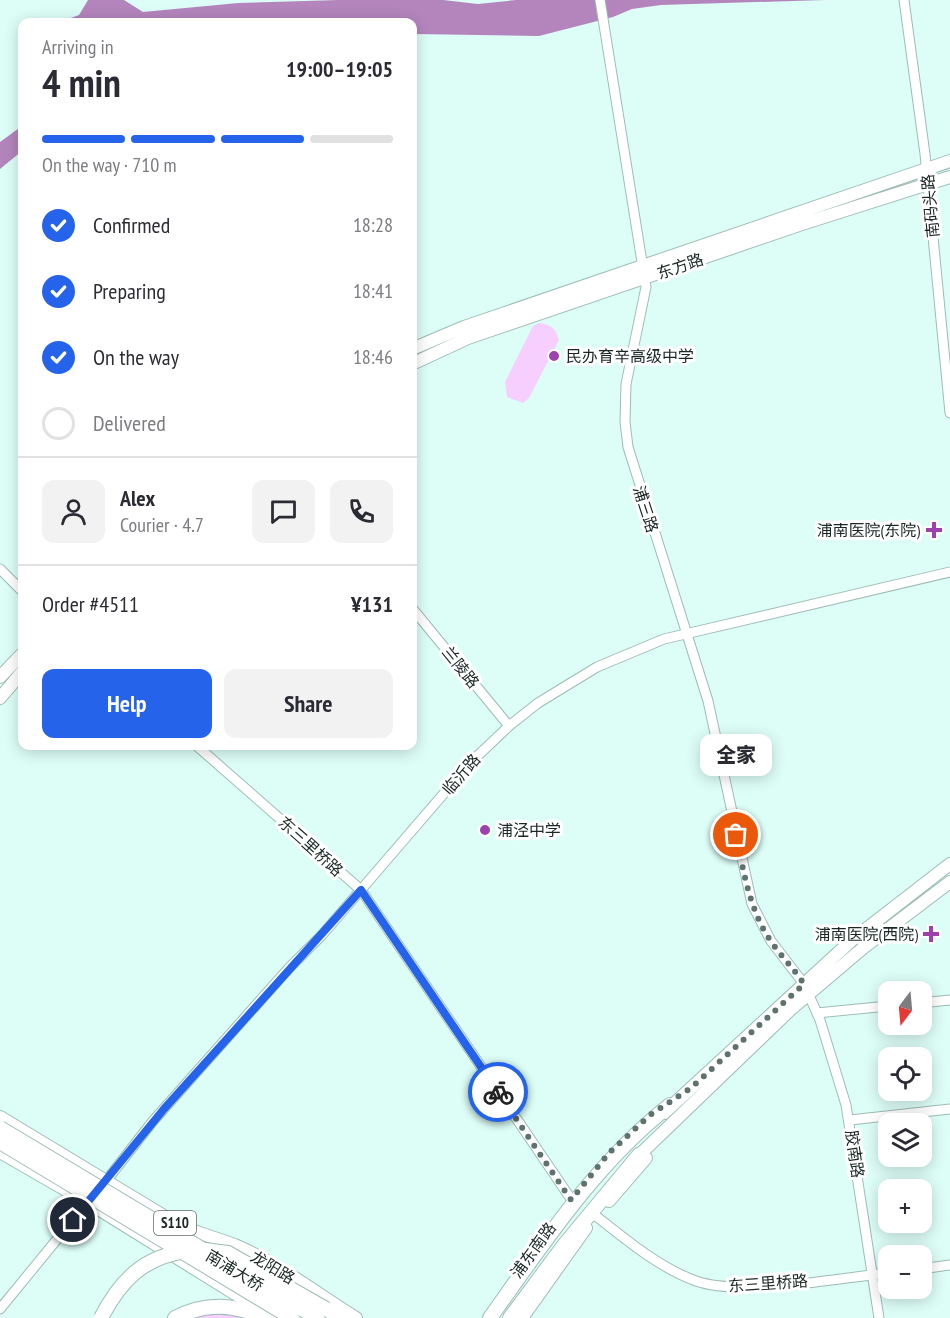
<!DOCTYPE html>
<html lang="en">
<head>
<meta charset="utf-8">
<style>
	:root { --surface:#fff; --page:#f2f2f3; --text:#2b2b33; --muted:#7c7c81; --line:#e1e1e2; --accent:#2563eb }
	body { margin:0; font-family:"PT Sans Narrow","Noto Sans SC",sans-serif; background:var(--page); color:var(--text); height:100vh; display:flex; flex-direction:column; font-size:22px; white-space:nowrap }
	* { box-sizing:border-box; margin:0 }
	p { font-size:20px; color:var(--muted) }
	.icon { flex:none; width:33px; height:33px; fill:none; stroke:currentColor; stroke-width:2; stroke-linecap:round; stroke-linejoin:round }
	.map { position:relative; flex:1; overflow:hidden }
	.details { position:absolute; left:18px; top:18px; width:399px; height:732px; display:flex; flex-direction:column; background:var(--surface); border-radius:12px; box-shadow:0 3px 15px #0003 }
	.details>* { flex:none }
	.needle { width:39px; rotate:196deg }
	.buttons { position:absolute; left:878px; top:981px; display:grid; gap:12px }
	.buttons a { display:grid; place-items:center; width:54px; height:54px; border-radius:12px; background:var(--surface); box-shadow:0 3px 15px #0003; font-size:30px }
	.pin { position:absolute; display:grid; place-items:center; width:51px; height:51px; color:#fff; margin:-26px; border:3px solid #fff; border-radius:50%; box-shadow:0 2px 6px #0007 }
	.courier { position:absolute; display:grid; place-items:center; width:60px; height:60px; margin:-30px; border:4px solid #2563eb; border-radius:50%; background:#fff; color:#222; box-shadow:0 2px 8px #0007 }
	.bubble { position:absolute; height:42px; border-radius:12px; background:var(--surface); box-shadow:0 3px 15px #0003; font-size:20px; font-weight:800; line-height:42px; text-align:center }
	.headline em { font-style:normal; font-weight:800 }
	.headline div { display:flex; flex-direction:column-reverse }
	.headline { display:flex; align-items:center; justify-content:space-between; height:102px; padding:0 24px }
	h1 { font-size:39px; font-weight:800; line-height:45px }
	.bar { display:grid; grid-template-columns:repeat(4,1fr); gap:9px 6px; align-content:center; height:72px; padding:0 24px }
	.bar i { height:8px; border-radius:4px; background:var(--line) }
	.bar .current { background:var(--accent) }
	.bar p { grid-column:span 4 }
	.line { display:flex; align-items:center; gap:15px; padding:0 24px; border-top:2px solid var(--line) }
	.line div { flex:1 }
	.round { display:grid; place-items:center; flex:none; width:63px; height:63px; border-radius:12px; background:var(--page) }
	ol { padding:0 24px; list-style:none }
	li { display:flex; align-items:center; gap:18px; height:66px }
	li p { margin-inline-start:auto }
	li .icon { padding:6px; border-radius:50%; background:var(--accent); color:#fff; stroke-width:4 }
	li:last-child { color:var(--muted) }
	li i { width:33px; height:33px; border:3px solid var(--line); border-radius:50% }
	.action { display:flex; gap:12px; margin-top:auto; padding:12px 24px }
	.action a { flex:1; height:69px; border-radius:12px; background:var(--accent); color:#fff; font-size:24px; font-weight:800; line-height:69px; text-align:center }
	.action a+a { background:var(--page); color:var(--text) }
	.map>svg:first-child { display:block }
</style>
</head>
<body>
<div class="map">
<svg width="950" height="1318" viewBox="0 0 950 1318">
	<rect width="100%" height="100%" fill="#ddfef7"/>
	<path fill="#f7cffe" d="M539,323C551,325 556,328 559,340L529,398L523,403L507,397L505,382L533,326Z
		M239,1308L259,1318H188Z"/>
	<path fill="#b485bd" d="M88,0H124L143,12L238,3L338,0H443L478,4L516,0H825L661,5L632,9L613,17L539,36L413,34L412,22H60L79,15Z
		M22,126V151L0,169V142Z"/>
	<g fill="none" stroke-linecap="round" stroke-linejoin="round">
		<g stroke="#9dbcb6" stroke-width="11">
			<path id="minor" d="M600,0L646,287L626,384L625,422L628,447L708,701L752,904L771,941L804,984L820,1020L846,1105L879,1318
				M904,0L925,154L950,413
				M0,569L22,591
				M412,608L509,726
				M197,746L361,890L571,1199
				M921,1003L950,1000
				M817,1013L888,1006
				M850,1120L950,1109
				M103,1185L153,1121L289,968L322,935L471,762L509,726L538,703L597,667L664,639L950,572
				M596,1216C626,1240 660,1268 696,1281C743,1297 837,1278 888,1273
				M921,1269L950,1265
				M0,1309L90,1199"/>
		</g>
		<g stroke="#9dbcb6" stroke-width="14">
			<path id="major" d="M412,349L464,327L950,161
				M412,364L468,338L802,224L950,177
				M0,677L22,654
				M0,698L22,672
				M664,1113L852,940L950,864
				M0,1117L172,1221C193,1233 215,1237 237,1246C279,1264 317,1294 356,1318
				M0,1152L85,1201
				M632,1162L790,1010L863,948L950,882
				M609,1201L646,1158
				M100,1210L274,1318
				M522,1318L586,1228"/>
		</g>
		<g stroke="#9dbcb6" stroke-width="16">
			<path id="highway" d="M326,1309L341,1318
				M175,1318C206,1302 234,1304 265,1318
				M490,1318C544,1242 596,1163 670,1105
				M510,1318L565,1244L639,1155"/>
		</g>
		<use href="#minor" stroke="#fff" stroke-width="9"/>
		<use href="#major" stroke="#fff" stroke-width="12"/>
		<use href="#highway" stroke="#fff" stroke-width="14"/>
		<g stroke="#9dbcb6" stroke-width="16" stroke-linecap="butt">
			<path id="highway-bridge" d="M0,1128L317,1318
				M0,1142L292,1318
				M205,1250L228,1253L326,1309
				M101,1318C120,1281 143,1257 186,1251"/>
		</g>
		<use href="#highway-bridge" stroke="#fff" stroke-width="14"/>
	</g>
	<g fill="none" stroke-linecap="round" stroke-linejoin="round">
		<path stroke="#5f726e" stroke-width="6" stroke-dasharray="0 10.8" d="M498,1092L571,1200L609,1153L636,1128L650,1115L691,1088L804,984C792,966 776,951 765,932C748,902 743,868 736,835"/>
		<path stroke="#2563eb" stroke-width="8" d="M73,1220L164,1109L361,890L498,1092"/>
	</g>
	<g fill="#9d42ad" stroke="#fff" stroke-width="2">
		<circle cx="554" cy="356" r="6"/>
		<path d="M931 521h6v6h6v6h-6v6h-6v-6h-6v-6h6z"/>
		<circle cx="485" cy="830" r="6"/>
		<path d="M928 925h6v6h6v6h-6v6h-6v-6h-6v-6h6z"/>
	</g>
	<g text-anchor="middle" stroke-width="6" stroke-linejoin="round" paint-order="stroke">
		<rect fill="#fff" stroke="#5f6866" stroke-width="1.5" x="154" y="1211" width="42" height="24" rx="4.5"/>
		<g font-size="15" font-weight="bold" fill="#1b2725">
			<text x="175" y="1228">S110</text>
		</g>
		<g font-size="16" fill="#1b2725" stroke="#fff">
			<text transform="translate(930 206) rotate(-95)" y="6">南码头路</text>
			<text transform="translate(680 266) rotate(-19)" y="6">东方路</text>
			<text transform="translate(646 509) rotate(72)" y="6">浦三路</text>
			<text transform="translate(461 667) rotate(51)" y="6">兰陵路</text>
			<text transform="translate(461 774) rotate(-49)" y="6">临沂路</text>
			<text transform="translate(311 846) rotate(42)" y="6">东三里桥路</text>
			<text transform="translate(855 1154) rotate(82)" y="6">胶南路</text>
			<text transform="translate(533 1250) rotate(-54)" y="6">浦东南路</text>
			<text transform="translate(273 1267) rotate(31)" y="6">龙阳路</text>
			<text transform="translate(235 1270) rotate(31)" y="6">南浦大桥</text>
			<text transform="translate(768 1283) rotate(-4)" y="6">东三里桥路</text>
		</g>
		<g font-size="16" fill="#1b2725" stroke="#fff" text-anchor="start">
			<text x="566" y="362">民办育辛高级中学</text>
			<text x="920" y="536" text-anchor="end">浦南医院(东院)</text>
			<text x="497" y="836">浦泾中学</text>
			<text x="918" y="940" text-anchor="end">浦南医院(西院)</text>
		</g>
	</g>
</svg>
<div class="buttons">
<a><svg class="needle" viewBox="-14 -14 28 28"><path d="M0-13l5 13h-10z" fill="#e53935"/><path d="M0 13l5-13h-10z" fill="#7c7c81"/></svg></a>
<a><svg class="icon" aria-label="locate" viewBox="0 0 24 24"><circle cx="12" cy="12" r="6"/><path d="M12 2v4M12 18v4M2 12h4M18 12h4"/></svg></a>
<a><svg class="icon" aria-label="layers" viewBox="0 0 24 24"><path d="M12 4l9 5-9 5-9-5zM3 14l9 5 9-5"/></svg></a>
<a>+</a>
<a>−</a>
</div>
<div class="pin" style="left:736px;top:835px;background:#ea580c"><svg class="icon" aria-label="bag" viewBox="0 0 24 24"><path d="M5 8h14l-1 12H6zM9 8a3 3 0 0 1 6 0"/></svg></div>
<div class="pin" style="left:73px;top:1220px;background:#1f2937"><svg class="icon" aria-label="home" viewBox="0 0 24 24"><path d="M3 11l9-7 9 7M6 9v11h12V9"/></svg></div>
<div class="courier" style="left:498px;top:1092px"><svg class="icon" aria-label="bike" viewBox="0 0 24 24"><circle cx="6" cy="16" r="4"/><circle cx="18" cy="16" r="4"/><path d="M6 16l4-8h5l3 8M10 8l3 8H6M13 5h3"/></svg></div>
<div class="bubble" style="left:700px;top:734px;width:72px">全家</div>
<section class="details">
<div class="headline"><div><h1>4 min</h1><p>Arriving in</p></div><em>19:00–19:05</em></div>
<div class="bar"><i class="current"></i><i class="current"></i><i class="current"></i><i></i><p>On the way · 710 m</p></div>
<ol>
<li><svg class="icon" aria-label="check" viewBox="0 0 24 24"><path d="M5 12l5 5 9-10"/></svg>Confirmed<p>18:28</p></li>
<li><svg class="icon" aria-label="check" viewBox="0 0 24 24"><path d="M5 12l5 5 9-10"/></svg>Preparing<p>18:41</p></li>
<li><svg class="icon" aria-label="check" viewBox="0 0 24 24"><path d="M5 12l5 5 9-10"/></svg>On the way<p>18:46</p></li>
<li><i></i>Delivered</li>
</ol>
<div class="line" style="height:108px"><a class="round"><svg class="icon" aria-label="person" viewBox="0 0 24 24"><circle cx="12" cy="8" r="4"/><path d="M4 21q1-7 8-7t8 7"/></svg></a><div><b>Alex</b><p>Courier · 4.7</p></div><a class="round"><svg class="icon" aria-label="chat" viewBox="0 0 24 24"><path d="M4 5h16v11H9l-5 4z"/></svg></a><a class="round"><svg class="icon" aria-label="phone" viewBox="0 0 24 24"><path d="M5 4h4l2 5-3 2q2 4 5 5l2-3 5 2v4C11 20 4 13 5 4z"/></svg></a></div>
<div class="line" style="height:78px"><div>Order #4511</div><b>¥131</b></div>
<div class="action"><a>Help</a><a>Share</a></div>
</section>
</div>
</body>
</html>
